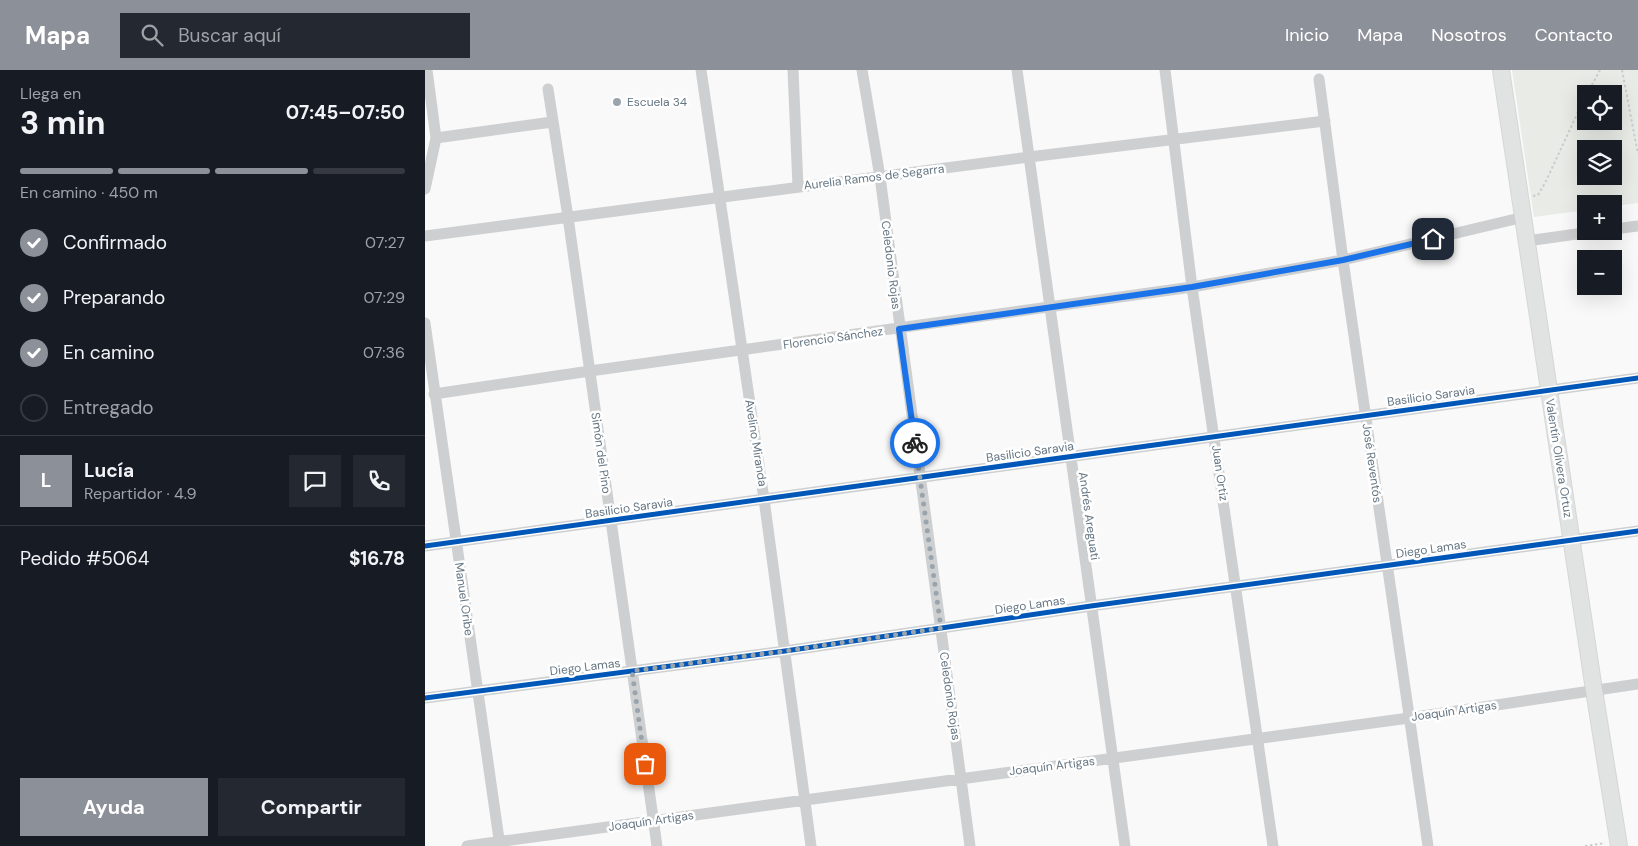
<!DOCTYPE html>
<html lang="es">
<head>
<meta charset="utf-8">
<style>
	:root { --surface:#171b24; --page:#242831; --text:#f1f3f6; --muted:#9ea1a6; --line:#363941; --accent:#8c9099 }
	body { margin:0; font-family:"DM Sans",sans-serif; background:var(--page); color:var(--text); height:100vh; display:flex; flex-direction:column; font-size:19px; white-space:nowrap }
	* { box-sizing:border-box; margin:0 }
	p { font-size:16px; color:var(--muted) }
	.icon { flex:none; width:28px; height:28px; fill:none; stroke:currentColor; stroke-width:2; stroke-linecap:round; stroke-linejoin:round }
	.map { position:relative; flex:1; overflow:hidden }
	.drawer { display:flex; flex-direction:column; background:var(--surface); width:425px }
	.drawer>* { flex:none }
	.buttons { position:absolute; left:1152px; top:15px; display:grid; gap:10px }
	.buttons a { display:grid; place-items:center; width:45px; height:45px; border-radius:0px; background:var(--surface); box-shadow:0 5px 20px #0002; font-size:25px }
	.pin { position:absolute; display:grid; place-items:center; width:42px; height:42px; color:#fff; margin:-21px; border-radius:10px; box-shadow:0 2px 8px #0006 }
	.courier { position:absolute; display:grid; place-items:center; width:50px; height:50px; margin:-25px; border:4px solid #1a73e8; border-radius:50%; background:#fff; color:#222; box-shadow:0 1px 6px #0007 }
	.overview em { font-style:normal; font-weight:700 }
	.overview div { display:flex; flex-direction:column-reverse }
	.overview { display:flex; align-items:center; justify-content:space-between; height:85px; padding:0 20px }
	h1 { font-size:32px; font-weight:700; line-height:38px }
	.bar { display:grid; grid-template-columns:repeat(4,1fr); gap:8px 5px; align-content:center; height:60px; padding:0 20px }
	.bar i { height:6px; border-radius:4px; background:var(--line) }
	.bar .active { background:var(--accent) }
	.bar p { grid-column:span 4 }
	.line { display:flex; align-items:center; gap:12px; padding:0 20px; border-top:1px solid var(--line) }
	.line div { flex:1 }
	.round { display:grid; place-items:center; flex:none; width:52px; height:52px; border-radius:0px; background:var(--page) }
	ol { padding:0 20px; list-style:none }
	li { display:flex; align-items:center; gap:15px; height:55px }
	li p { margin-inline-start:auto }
	li .icon { padding:5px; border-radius:50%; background:var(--accent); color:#fff; stroke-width:4 }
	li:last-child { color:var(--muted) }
	li i { width:28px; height:28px; border:2px solid var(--line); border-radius:50% }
	.cta { display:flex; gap:10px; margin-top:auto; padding:10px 20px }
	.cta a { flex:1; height:58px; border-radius:0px; background:var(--accent); color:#fff; font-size:20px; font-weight:700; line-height:58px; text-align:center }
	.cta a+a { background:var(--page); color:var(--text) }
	header { display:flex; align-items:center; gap:30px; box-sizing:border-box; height:70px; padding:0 25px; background:var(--accent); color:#fff }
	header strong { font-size:24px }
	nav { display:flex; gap:28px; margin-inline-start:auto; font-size:18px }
	.search { width:350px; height:45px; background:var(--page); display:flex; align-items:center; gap:12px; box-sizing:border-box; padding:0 18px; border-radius:0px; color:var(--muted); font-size:19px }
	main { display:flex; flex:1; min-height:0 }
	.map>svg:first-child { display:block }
</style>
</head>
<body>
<header>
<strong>Mapa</strong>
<div class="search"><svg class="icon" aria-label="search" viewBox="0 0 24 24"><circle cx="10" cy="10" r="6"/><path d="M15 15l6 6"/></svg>Buscar aquí</div>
<nav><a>Inicio</a><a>Mapa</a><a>Nosotros</a><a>Contacto</a></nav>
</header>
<main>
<section class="drawer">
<div class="overview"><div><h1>3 min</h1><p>Llega en</p></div><em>07:45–07:50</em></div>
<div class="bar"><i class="active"></i><i class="active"></i><i class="active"></i><i></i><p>En camino · 450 m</p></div>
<ol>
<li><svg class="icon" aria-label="check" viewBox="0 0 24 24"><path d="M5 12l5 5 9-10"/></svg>Confirmado<p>07:27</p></li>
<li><svg class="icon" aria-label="check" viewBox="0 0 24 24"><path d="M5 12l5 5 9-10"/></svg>Preparando<p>07:29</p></li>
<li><svg class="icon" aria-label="check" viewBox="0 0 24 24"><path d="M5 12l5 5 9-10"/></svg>En camino<p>07:36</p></li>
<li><i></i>Entregado</li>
</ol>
<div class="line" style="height:90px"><b class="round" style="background:var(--accent);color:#fff">L</b><div><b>Lucía</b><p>Repartidor · 4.9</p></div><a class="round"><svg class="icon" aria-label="chat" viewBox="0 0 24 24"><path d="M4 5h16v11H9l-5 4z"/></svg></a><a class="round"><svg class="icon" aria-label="phone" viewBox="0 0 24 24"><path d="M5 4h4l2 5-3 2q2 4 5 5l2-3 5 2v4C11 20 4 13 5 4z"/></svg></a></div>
<div class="line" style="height:65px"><div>Pedido #5064</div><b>$16.78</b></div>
<div class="cta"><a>Ayuda</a><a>Compartir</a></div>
</section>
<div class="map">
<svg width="1213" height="776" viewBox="0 0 1213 776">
	<rect width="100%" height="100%" fill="#f9f9f9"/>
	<path fill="#e8ebe6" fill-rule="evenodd" d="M1087,0H1213V133L1189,136V134H1161V140L1109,147ZM1161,24H1189V51H1161ZM1161,79H1189V106H1161Z"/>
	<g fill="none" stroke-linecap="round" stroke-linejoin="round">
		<g stroke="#d5d6d7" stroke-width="18">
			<path id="secondary" d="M1076,0L1169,620L1194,776"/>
		</g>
		<path stroke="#cbcccd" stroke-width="2" stroke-dasharray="2.5 2.5" stroke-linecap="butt" d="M1197,0L1213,84
			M1162,24L1175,0
			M1108,126L1113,125L1121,111L1161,25
			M1160,776L1180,773"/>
		<path stroke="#cecfd0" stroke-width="11" d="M276,0L339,429L386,776
			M368,0L373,117
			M437,0L455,107L545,776
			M592,0L700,776
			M740,0L767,217L848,776
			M894,9L918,190L1003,776
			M123,19L143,147L232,776
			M11,68L127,52
			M0,119L11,68L2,0
			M1189,159L1213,156
			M0,166L604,87L900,51
			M1102,171L1173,161
			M0,253L75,776
			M9,324L165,301L767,217L918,190L1099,147
			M0,476L1213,308
			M0,628L360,581L666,536L1213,461
			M42,776L984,648L1213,614"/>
		<use href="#secondary" stroke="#e1e2e2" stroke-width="16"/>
		<g stroke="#fff" stroke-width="8">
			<path id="cycleway" d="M0,476L1213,308
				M0,628L360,581L666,536L1213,461"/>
		</g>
		<use href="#cycleway" stroke="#0057b8" stroke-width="5"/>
	</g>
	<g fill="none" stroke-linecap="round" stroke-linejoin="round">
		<path stroke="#99a4ac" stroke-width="5" stroke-dasharray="0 9" d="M220,694L207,601L360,581L516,558L490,373"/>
		<path stroke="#1a73e8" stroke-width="6" d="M490,373L474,259L767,217L918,190L1008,169"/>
	</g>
	<circle fill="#99a4ac" stroke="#fff" stroke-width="2" cx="192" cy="32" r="5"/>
	<g text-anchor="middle" stroke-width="5" stroke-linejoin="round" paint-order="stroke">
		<g font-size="12" fill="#657683" stroke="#fff" text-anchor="start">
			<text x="202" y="36">Escuela 34</text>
		</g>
		<g font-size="12" fill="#657683" stroke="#fff">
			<text transform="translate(449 107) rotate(-7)" y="4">Aurelia Ramos de Segarra</text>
			<text transform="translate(466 195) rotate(83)" y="4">Celedonio Rojas</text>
			<text transform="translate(408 268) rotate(-8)" y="4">Florencio Sánchez</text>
			<text transform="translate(1006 326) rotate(-8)" y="4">Basilicio Saravia</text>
			<text transform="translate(331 373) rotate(81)" y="4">Avelino Miranda</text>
			<text transform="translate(605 382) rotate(-8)" y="4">Basilicio Saravia</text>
			<text transform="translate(176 383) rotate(82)" y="4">Simón del Pino</text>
			<text transform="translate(1134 388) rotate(81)" y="4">Valentín Olivera Ortuz</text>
			<text transform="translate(947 393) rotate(82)" y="4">José Reventós</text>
			<text transform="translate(795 403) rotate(82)" y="4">Juan Ortiz</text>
			<text transform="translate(204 438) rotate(-8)" y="4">Basilicio Saravia</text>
			<text transform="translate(664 446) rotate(82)" y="4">Andrés Areguati</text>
			<text transform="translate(1006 479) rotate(-8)" y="4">Diego Lamas</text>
			<text transform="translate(39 529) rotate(82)" y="4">Manuel Oribe</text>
			<text transform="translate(605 535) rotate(-8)" y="4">Diego Lamas</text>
			<text transform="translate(160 597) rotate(-7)" y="4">Diego Lamas</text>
			<text transform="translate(525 626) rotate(82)" y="4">Celedonio Rojas</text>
			<text transform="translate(1029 641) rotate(-8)" y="4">Joaquín Artigas</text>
			<text transform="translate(627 696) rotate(-7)" y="4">Joaquín Artigas</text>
			<text transform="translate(226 751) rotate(-8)" y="4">Joaquín Artigas</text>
		</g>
	</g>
</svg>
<div class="buttons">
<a><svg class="icon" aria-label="locate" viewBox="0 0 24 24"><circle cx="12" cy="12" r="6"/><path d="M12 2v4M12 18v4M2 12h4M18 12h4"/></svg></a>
<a><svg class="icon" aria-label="layers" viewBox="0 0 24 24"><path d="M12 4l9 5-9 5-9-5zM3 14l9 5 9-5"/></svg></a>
<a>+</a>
<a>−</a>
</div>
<div class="pin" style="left:220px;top:694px;background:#ea580c"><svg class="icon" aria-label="bag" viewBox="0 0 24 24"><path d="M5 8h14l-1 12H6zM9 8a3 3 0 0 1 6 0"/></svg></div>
<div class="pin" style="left:1008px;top:169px;background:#1f2937"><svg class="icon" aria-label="home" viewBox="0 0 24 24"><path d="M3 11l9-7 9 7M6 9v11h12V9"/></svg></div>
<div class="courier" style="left:490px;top:373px"><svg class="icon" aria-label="bike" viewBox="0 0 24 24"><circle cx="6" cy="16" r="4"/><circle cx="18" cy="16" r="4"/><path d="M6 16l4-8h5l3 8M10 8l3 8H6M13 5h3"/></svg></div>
</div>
</main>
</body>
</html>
